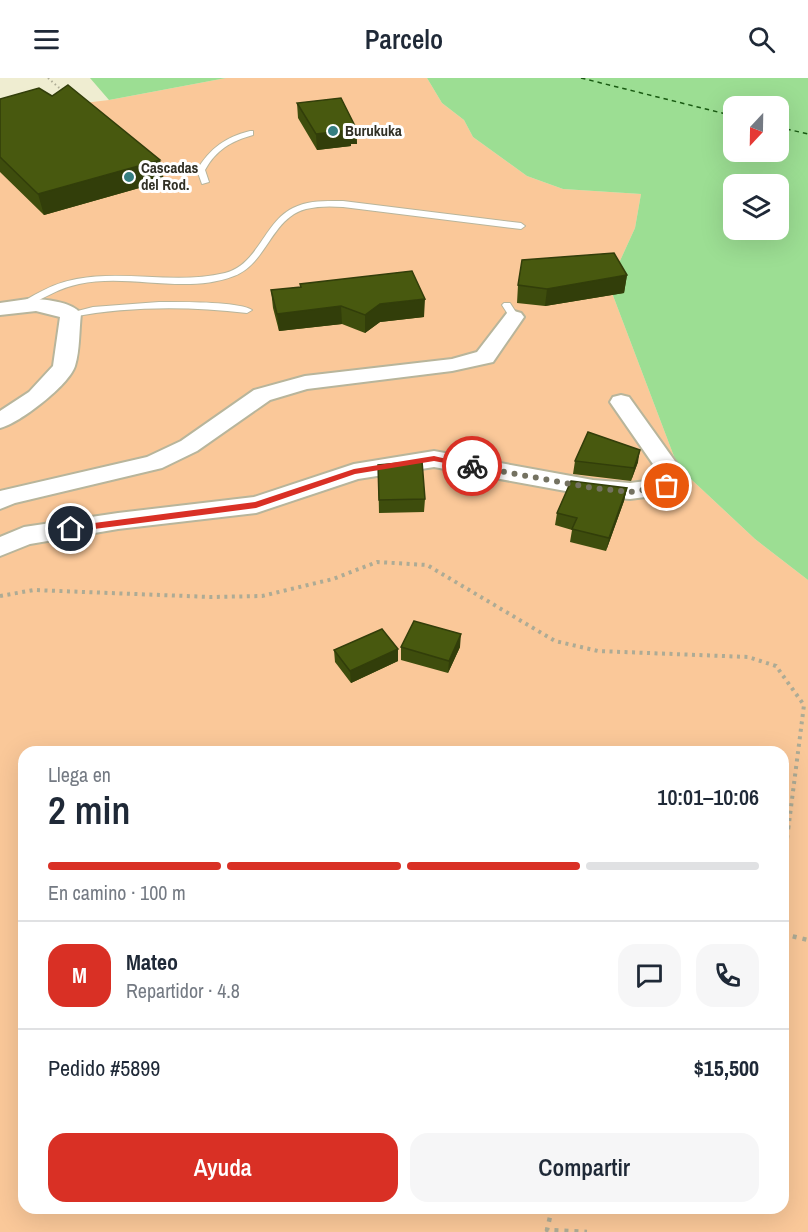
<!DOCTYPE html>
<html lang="es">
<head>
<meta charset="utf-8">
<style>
	:root { --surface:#fff; --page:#f6f6f7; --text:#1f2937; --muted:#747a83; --line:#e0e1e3; --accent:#d93025 }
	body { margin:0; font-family:"Archivo Narrow",sans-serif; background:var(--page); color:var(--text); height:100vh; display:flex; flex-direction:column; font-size:22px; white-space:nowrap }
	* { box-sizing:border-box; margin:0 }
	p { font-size:20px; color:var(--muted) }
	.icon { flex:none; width:33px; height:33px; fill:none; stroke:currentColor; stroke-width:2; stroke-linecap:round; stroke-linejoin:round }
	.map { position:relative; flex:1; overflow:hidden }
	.side { position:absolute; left:18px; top:668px; width:771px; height:468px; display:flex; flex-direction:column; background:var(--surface); border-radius:18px; box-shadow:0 6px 24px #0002 }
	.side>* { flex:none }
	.needle { width:39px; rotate:202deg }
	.tools { position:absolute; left:723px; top:18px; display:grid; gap:12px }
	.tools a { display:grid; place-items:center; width:66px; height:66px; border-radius:12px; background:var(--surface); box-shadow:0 6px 24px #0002; font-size:30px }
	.pin { position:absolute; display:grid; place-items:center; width:51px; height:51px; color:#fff; margin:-26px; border:3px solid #fff; border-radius:50%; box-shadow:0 2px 6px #0007 }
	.courier { position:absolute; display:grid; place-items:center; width:60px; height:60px; margin:-30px; border:4px solid #d93025; border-radius:50%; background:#fff; color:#222; box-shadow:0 2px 8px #0007 }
	.headline em { font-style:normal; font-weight:600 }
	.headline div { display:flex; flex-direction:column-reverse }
	.headline { display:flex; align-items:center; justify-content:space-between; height:102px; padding:0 30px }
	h1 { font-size:39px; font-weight:600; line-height:45px }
	.bar { display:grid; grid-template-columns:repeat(4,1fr); gap:9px 6px; align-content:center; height:72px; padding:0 30px }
	.bar i { height:8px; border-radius:4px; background:var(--line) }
	.bar .on { background:var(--accent) }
	.bar p { grid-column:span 4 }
	.line { display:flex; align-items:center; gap:15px; padding:0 30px; border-top:2px solid var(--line) }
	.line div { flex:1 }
	.round { display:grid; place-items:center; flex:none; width:63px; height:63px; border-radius:18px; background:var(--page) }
	.action { display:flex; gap:12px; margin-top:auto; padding:12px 30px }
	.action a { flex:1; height:69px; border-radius:18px; background:var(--accent); color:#fff; font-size:24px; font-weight:600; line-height:69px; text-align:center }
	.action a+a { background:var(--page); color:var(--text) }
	header { display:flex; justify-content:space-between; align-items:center; height:78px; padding:0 30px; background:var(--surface); font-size:27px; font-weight:600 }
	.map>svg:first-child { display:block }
</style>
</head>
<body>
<header><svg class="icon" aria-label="menu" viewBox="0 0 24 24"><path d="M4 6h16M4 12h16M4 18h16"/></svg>Parcelo<svg class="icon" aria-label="search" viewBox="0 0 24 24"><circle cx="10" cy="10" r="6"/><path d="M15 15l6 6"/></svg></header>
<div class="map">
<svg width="808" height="1154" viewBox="0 0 808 1154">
	<rect width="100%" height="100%" fill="#efedd1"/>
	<path fill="#fac899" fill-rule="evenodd" d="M226,0H427L442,25L464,42L473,59L527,98L563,111L641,116L635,150L609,207L678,389L755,461L808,502V1154H0V35L109,22ZM24,674H783V1130H24Z"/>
	<path fill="#9cde93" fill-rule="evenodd" d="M90,0H226L109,22Z
		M427,0H808V502L755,461L678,389L609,207L635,150L641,116L563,111L527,98L473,59L464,42L442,25ZM734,28H778V74H734ZM734,106H778V152H734Z"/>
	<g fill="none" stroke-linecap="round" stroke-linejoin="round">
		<path stroke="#195a12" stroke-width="1.5" stroke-dasharray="4.5 4" stroke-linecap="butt" d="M581,0L734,38
			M778,49L808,56"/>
		<g stroke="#b8b59b" stroke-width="2">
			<path id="lane" d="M250,53H253V57C231,63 216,72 205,92L209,104L202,106L197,92C210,70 226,59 250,53Z
				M343,123L521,145L525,148L521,151L343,129C331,128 318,128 306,131C271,140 267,186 234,198C185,217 129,195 79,206C60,210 45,219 28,228L20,226C26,221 33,218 40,214C98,182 164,210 225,195C258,187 264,144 293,130C308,122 327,123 343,123Z
				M159,224C178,224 239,223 252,232L247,235C188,228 130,228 71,239L66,236L93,229Z
				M504,225H510L519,239L517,241H511L502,227Z"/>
		</g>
		<g stroke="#b8b59b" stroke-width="4">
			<path id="street" d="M28,221C43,221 72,223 81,236C79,252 80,272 75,288C69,307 20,345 0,350V333L29,314L53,288L60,239L36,233L0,237V225Z
				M514,233L521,235L524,239L493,284L452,293L307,311L270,322L197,373L162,390L15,425L0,431V413L147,379L181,363L254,312L305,298L452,281L477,274L507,235Z
				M621,317L629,319L677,386L679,409L676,415L630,421L593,418L434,389L358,401L256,435L118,451L30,466L0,478V459L24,449L118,435L254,419L354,386L434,373L593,402L630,405L654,402L653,386L610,324L613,319Z"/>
		</g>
		<path stroke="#adab95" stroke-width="2" stroke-dasharray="1.5 3" stroke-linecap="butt" d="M48,0L64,14"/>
		<path stroke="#adab95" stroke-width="4" stroke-dasharray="3 4.5" stroke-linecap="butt" d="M0,518L34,512L211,519L262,518L333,501L377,484L427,487L555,563L598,573L748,579L776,588L804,627L789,745"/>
		<path stroke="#adab95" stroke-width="4.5" stroke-dasharray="4 6" stroke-linecap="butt" d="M783,791L789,743
			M783,856L808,862
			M552,1130L547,1152L587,1154"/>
		<use href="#lane" fill="#fff" fill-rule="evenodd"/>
		<use href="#street" fill="#fff" fill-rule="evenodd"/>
	</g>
	<path fill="#3e4d0d" d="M0,21L160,82L164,103L44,137L0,94Z
		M297,25L356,50L357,66H351V68L317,72L298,40Z
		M627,197L624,215L545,228L517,225L518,207Z
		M300,206L424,239L380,244L365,255L342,246L279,253L273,230L271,212L301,209Z
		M575,383L638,384L631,403L573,396Z
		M378,387L425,421L424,434L379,435Z
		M627,410L624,423L606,473L570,464L572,452L555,447L557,435Z
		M401,569H460L448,595L401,582Z
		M398,571V583L351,605L335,584L334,572Z"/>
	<path fill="#323e0a" d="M349,50H356L357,66H351V68L317,72L316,56Z
		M160,82L164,103L44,137L38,116Z
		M627,197L624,215L545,228L547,211Z
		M425,221L424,239L380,244L365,255V237L380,226Z
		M341,228L342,246L279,253L277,236Z
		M640,372L638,384L631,403L634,390Z
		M627,410L624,423L606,473L609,460Z
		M461,556L460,569L448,595L449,583Z
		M398,571V583L351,605L350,593Z"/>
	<path fill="#48590f" stroke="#323e0a" stroke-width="1.5" d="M68,7L160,82L38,116L0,79V21L39,10L52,18Z
		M341,20L356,50H349L350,52L316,56L297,25Z
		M614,175L627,197L547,211L518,207L522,182Z
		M412,193L425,221L380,226L365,237L341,228L277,236L271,212L301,209L300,206Z
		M588,354L640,372L634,390L575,383Z
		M422,383L425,421L379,422L378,387Z
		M571,403L627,410L609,460L572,451L577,440L557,435Z
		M414,543L461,556L449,583L401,569Z
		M382,551L398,571L350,593L334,572Z"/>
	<path fill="#d93025" d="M434,378L476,388L472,390L434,383L355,396L256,430L71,454L67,451L71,448L255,424L354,391Z"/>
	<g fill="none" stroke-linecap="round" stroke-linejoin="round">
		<path stroke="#747261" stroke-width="6" stroke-dasharray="0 10.8" d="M472,388L593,410L630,414L667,408"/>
	</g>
	<g fill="#357e81" stroke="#fff" stroke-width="2">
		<circle cx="333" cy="53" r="6"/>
		<circle cx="129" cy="99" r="6"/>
	</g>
	<g text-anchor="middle" stroke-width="6" stroke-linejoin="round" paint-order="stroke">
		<g font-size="15" font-weight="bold" fill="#313025" stroke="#fff" text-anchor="start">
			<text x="345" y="58">Burukuka</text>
			<text x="141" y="95">Cascadas<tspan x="141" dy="17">del Rod.</tspan></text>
		</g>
	</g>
</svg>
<div class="tools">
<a><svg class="needle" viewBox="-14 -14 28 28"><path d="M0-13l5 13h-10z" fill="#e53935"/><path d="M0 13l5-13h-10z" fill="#747a83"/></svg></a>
<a><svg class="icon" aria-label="layers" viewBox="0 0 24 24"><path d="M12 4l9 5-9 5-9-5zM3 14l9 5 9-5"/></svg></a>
</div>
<div class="pin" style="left:667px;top:408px;background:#ea580c"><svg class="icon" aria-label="bag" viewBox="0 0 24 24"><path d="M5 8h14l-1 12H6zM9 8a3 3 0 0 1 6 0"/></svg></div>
<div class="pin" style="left:71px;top:451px;background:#1f2937"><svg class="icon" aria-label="home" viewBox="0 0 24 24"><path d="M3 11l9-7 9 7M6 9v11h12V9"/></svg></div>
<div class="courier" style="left:472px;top:388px"><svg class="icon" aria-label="bike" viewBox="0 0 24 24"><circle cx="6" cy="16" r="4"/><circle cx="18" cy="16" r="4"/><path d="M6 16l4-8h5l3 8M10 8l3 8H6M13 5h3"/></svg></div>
<section class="side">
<div class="headline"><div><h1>2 min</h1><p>Llega en</p></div><em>10:01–10:06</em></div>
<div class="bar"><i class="on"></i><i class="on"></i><i class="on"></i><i></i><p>En camino · 100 m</p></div>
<div class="line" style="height:108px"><b class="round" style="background:var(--accent);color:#fff">M</b><div><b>Mateo</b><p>Repartidor · 4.8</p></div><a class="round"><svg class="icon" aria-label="chat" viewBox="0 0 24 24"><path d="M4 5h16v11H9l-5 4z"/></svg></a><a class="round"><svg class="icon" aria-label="phone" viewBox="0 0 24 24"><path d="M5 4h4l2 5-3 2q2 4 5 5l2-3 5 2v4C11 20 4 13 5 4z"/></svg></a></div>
<div class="line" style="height:78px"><div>Pedido #5899</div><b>$15,500</b></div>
<div class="action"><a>Ayuda</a><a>Compartir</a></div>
</section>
</div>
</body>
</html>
